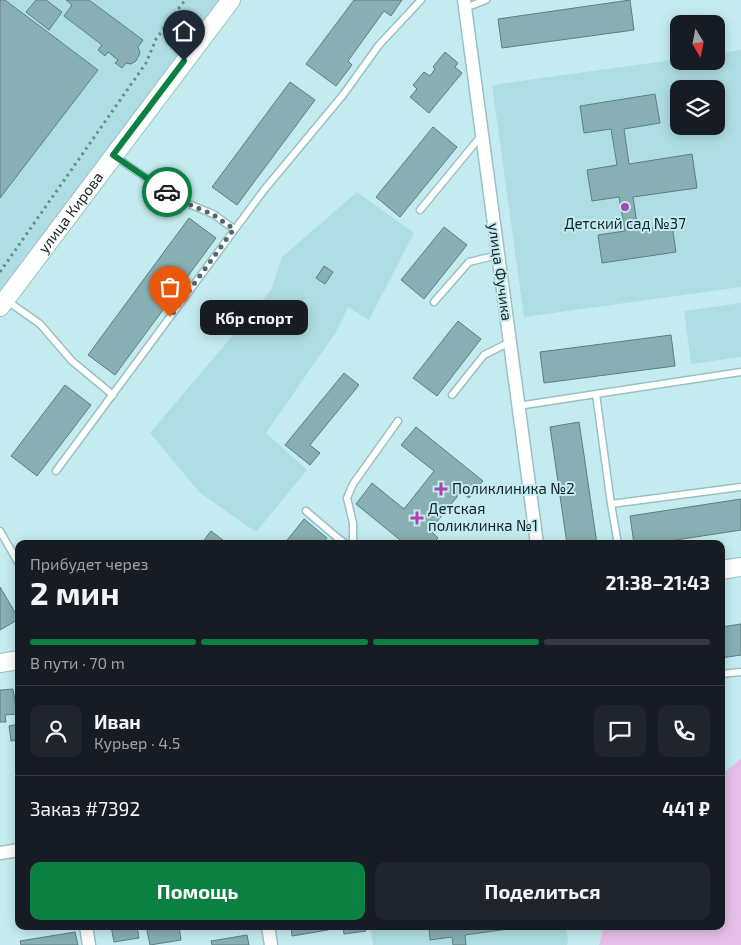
<!DOCTYPE html>
<html lang="ru">
<head>
<meta charset="utf-8">
<style>
	:root { --surface:#171b24; --page:#20242c; --text:#f1f3f6; --muted:#9ea1a6; --line:#363941; --accent:#0b8043 }
	body { margin:0; font-family:"Exo 2",sans-serif; background:var(--page); color:var(--text); height:100vh; display:flex; flex-direction:column; font-size:19px; white-space:nowrap }
	* { box-sizing:border-box; margin:0 }
	p { font-size:16px; color:var(--muted) }
	.icon { flex:none; width:28px; height:28px; fill:none; stroke:currentColor; stroke-width:2; stroke-linecap:round; stroke-linejoin:round }
	.map { position:relative; flex:1; overflow:hidden }
	.side { position:absolute; left:15px; top:540px; width:710px; height:390px; display:flex; flex-direction:column; background:var(--surface); border-radius:10px; box-shadow:0 2px 12px #0003 }
	.side>* { flex:none }
	.needle { width:32px; rotate:170deg }
	.tools { position:absolute; left:670px; top:15px; display:grid; gap:10px }
	.tools a { display:grid; place-items:center; width:55px; height:55px; border-radius:10px; background:var(--surface); box-shadow:0 2px 12px #0003; font-size:25px }
	.pin { position:absolute; display:grid; place-items:center; width:42px; height:42px; color:#fff; margin:-51px -21px; border-radius:50% 50% 50% 0; rotate:-45deg; box-shadow:0 0 5px #0007 }
	.pin .icon { rotate:45deg }
	.courier { position:absolute; display:grid; place-items:center; width:50px; height:50px; margin:-25px; border:4px solid #0b8043; border-radius:50%; background:#fff; color:#222; box-shadow:0 1px 6px #0007 }
	.bubble { position:absolute; height:35px; border-radius:10px; background:var(--surface); box-shadow:0 2px 12px #0003; font-size:16px; font-weight:700; line-height:35px; text-align:center }
	.head em { font-style:normal; font-weight:700 }
	.head div { display:flex; flex-direction:column-reverse }
	.head { display:flex; align-items:center; justify-content:space-between; height:85px; padding:0 15px }
	h1 { font-size:32px; font-weight:700; line-height:38px }
	.bar { display:grid; grid-template-columns:repeat(4,1fr); gap:8px 5px; align-content:center; height:60px; padding:0 15px }
	.bar i { height:6px; border-radius:4px; background:var(--line) }
	.bar .active { background:var(--accent) }
	.bar p { grid-column:span 4 }
	.line { display:flex; align-items:center; gap:12px; padding:0 15px; border-top:1px solid var(--line) }
	.line div { flex:1 }
	.round { display:grid; place-items:center; flex:none; width:52px; height:52px; border-radius:10px; background:var(--page) }
	.button { display:flex; gap:10px; margin-top:auto; padding:10px 15px }
	.button a { flex:1; height:58px; border-radius:10px; background:var(--accent); color:#fff; font-size:20px; font-weight:700; line-height:58px; text-align:center }
	.button a+a { background:var(--page); color:var(--text) }
	.map>svg:first-child { display:block }
</style>
</head>
<body>
<div class="map">
<svg width="741" height="945" viewBox="0 0 741 945">
	<rect width="100%" height="100%" fill="#c4ecf0"/>
	<path fill="#aedee3" fill-rule="evenodd" d="M0,0H231L0,307Z
		M741,50V287L524,317L492,85L679,59V61H716V54ZM679,89H716V126H679Z
		M357,192L414,233L369,320L348,307L336,332L266,433L307,470L256,532L200,493L150,433L271,290L282,257Z
		M741,303V357L691,364L684,311Z
		M370,926H566L568,942L567,945H373Z"/>
	<path fill="#e4bee6" d="M741,759V945H599L604,926H721V775Z"/>
	<path fill="#88afb3" stroke="#5a7f83" d="M0,0H5L98,70L0,198Z
		M36,0H46L62,12L49,30L26,12Z
		M66,0H89L143,40L138,47L140,53L136,61L131,64L126,63L122,68L115,63L118,60L108,52L105,56L98,50L102,45L64,16L72,5Z
		M354,0H402L391,16L384,11L348,61L352,65L336,86L306,64Z
		M630,0L634,30L502,48L498,19Z
		M445,52L458,63L455,67L462,73L429,113L410,97L417,89L413,85L424,72L430,76L435,69L433,67Z
		M290,82L315,100L237,205L212,187Z
		M655,94L660,123L624,129L629,164L692,154L697,188L633,197L638,230L672,225L676,252L602,263L598,235L625,231L619,197L592,201L587,170L617,165L611,129L584,133L580,106Z
		M433,127L457,147L400,217L376,197Z
		M189,218L216,238L115,375L88,355Z
		M444,227L467,245L424,299L401,280Z
		M324,266L333,272L325,284L316,278Z
		M458,321L481,339L437,396L413,378Z
		M671,335L675,366L544,383L540,352Z
		M344,373L359,385L310,445L320,453L310,465L285,445Z
		M65,385L91,405L37,476L11,456Z
		M579,422L584,455L597,544H567L550,427Z
		M416,427L483,481L469,498L461,492L430,530L438,538L433,544H405L356,504L372,483L404,509L434,471L401,445Z
		M741,499V530L650,544H634L630,516Z
		M304,519L327,538L322,544H284Z
		M211,531L228,544H201Z
		M0,587L19,619L0,630Z
		M741,624V655L721,658V627Z
		M13,689L17,714L5,715L6,722H0V690Z
		M19,724V740L11,741L9,726Z
		M111,926H137L139,938L114,942Z
		M146,926H179L181,940L150,945Z
		M291,926H327L328,930L292,936Z
		M343,926H365L366,931L344,934Z
		M429,926H522L523,927L465,935L466,945H453L452,937L430,940Z
		M75,932L78,945H21L20,941Z
		M247,935L249,945H212L211,941Z"/>
	<g fill="none" stroke-linecap="round" stroke-linejoin="round">
		<g stroke="#99c1c4" stroke-width="9">
			<path id="lane" d="M465,8L486,0
				M114,156L179,200L213,214L234,229
				M420,210L481,136
				M6,300L40,324L72,361L113,395
				M434,302L469,262L498,255
				M596,394L741,372
				M452,395L484,355L510,342
				M518,406L596,394L611,504
				M56,471L264,190L343,95L379,45L421,0
				M306,511L339,539
				M0,531L19,564
				M335,544L339,539L346,544
				M353,544V523L347,498L353,484L398,421
				M618,544L611,504L741,487
				M721,674L741,672"/>
		</g>
		<g stroke="#99c1c4" stroke-width="15">
			<path id="street" d="M464,0L537,544
				M0,853L19,850
				M86,926L89,945
				M268,926L271,945"/>
		</g>
		<g stroke="#99c1c4" stroke-width="20">
			<g id="secondary">
				<path id="s1" d="M0,307L231,0"/>
				<path d="M721,570L741,567"/>
				<path d="M0,663L19,660"/>
			</g>
		</g>
		<path stroke="#6b878a" stroke-width="3" stroke-dasharray="2.5 4" stroke-linecap="butt" d="M0,272L146,63L156,39L185,0"/>
		<use href="#lane" stroke="#fff" stroke-width="6"/>
		<use href="#street" stroke="#fff" stroke-width="12"/>
		<use href="#secondary" stroke="#fff" stroke-width="18"/>
	</g>
	<g fill="none" stroke-linecap="round" stroke-linejoin="round">
		<path stroke="#51696b" stroke-width="5" stroke-dasharray="0 9" d="M167,192L179,200L212,214L234,229L170,317"/>
		<path stroke="#0b8043" stroke-width="6" d="M167,192L113,155L184,61"/>
	</g>
	<g fill="#a747af" stroke="#c4ecf0" stroke-width="2">
		<circle cx="625" cy="207" r="5"/>
		<path d="M438.5 481.5h5v5h5v5h-5v5h-5v-5h-5v-5h5z"/>
		<path d="M414.5 510.5h5v5h5v5h-5v5h-5v-5h-5v-5h5z"/>
	</g>
	<g text-anchor="middle" stroke-width="4" stroke-linejoin="round" paint-order="stroke">
		<g font-size="15" fill="#132324" stroke="#c4ecf0">
			<text dy="5" stroke="none"><textPath href="#s1" startOffset="118">улица Кирова</textPath></text>
			<text transform="translate(500 272) rotate(82)" y="5">улица Фучика</text>
		</g>
		<g font-size="15" fill="#132324" stroke="#c4ecf0" text-anchor="start">
			<text x="625" y="229" text-anchor="middle">Детский сад №37</text>
			<text x="452" y="494">Поликлиника №2</text>
			<text x="428" y="514">Детская<tspan x="428" dy="17">поликлинка №1</tspan></text>
		</g>
	</g>
</svg>
<div class="tools">
<a><svg class="needle" viewBox="-14 -14 28 28"><path d="M0-13l5 13h-10z" fill="#e53935"/><path d="M0 13l5-13h-10z" fill="#9ea1a6"/></svg></a>
<a><svg class="icon" aria-label="layers" viewBox="0 0 24 24"><path d="M12 4l9 5-9 5-9-5zM3 14l9 5 9-5"/></svg></a>
</div>
<div class="pin" style="left:170px;top:317px;background:#ea580c"><svg class="icon" aria-label="bag" viewBox="0 0 24 24"><path d="M5 8h14l-1 12H6zM9 8a3 3 0 0 1 6 0"/></svg></div>
<div class="pin" style="left:184px;top:61px;background:#1f2937"><svg class="icon" aria-label="home" viewBox="0 0 24 24"><path d="M3 11l9-7 9 7M6 9v11h12V9"/></svg></div>
<div class="courier" style="left:167px;top:192px"><svg class="icon" aria-label="car" viewBox="0 0 24 24"><path d="M5 17H2v-5l4-1 3-4h7l3 4 3 1v5h-3M9 17h6M6 11h13"/><circle cx="7" cy="17" r="2"/><circle cx="17" cy="17" r="2"/></svg></div>
<div class="bubble" style="left:200px;top:300px;width:108px">Кбр спорт</div>
<section class="side">
<div class="head"><div><h1>2 мин</h1><p>Прибудет через</p></div><em>21:38–21:43</em></div>
<div class="bar"><i class="active"></i><i class="active"></i><i class="active"></i><i></i><p>В пути · 70 m</p></div>
<div class="line" style="height:90px"><a class="round"><svg class="icon" aria-label="person" viewBox="0 0 24 24"><circle cx="12" cy="8" r="4"/><path d="M4 21q1-7 8-7t8 7"/></svg></a><div><b>Иван</b><p>Курьер · 4.5</p></div><a class="round"><svg class="icon" aria-label="chat" viewBox="0 0 24 24"><path d="M4 5h16v11H9l-5 4z"/></svg></a><a class="round"><svg class="icon" aria-label="phone" viewBox="0 0 24 24"><path d="M5 4h4l2 5-3 2q2 4 5 5l2-3 5 2v4C11 20 4 13 5 4z"/></svg></a></div>
<div class="line" style="height:65px"><div>Заказ #7392</div><b>441 ₽</b></div>
<div class="button"><a>Помощь</a><a>Поделиться</a></div>
</section>
</div>
</body>
</html>
